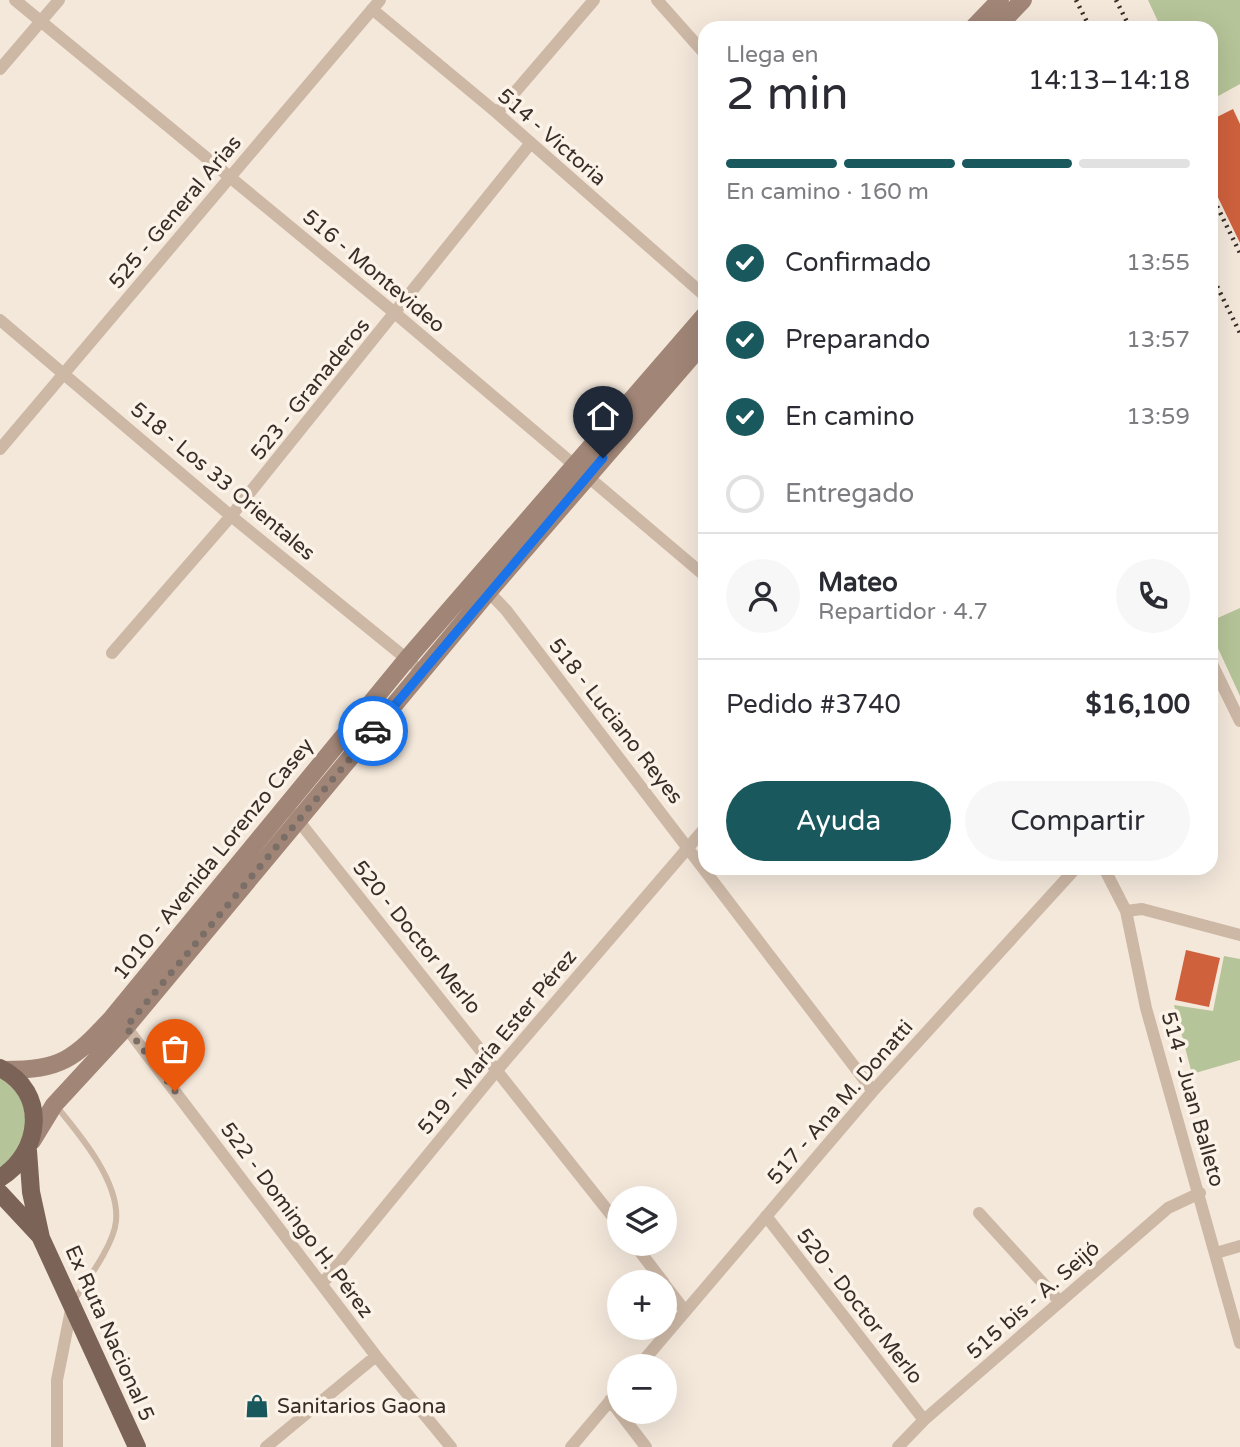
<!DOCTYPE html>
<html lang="es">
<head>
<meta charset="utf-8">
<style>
	:root { --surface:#fff; --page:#f7f7f7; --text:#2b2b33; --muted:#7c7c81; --line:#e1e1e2; --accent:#19585d }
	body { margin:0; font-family:"Varela Round",sans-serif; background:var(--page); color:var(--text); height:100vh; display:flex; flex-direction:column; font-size:26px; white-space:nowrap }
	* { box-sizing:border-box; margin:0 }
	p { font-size:23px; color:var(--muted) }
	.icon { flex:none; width:38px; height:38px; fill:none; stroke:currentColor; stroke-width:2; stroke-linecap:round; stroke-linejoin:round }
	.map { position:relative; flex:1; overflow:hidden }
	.panel { position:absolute; left:698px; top:21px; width:520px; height:854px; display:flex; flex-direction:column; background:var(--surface); border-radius:21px; box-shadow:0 7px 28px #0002 }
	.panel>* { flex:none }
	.controls { position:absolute; left:607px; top:1186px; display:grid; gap:14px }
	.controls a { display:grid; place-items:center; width:70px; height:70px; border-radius:50%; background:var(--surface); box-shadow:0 7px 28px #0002; font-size:35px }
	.pin { position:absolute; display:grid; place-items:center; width:60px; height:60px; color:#fff; margin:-72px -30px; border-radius:50% 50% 50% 0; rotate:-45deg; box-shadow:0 0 7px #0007 }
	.pin .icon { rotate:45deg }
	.courier { position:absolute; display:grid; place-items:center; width:70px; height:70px; margin:-35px; border:5px solid #1a73e8; border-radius:50%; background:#fff; color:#222; box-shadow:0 2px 9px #0007 }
	.summary em { font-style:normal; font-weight:600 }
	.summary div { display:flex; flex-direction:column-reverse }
	.summary { display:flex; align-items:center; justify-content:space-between; height:119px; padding:0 28px }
	h1 { font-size:46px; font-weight:600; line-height:52px }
	.bar { display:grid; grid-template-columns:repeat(4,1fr); gap:10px 7px; align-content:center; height:84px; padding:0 28px }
	.bar i { height:9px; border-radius:5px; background:var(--line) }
	.bar .on { background:var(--accent) }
	.bar p { grid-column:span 4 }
	.line { display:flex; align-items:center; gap:18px; padding:0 28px; border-top:2px solid var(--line) }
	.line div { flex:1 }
	.round { display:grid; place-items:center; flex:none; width:74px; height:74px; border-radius:37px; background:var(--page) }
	ol { padding:0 28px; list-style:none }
	li { display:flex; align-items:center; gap:21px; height:77px }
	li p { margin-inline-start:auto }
	li .icon { padding:7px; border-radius:50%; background:var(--accent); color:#fff; stroke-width:4 }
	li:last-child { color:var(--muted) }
	li i { width:38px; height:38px; border:4px solid var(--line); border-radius:50% }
	.action { display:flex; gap:14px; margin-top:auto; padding:14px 28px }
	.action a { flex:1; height:80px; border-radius:42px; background:var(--accent); color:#fff; font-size:28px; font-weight:600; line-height:80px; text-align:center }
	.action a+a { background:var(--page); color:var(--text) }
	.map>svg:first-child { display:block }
</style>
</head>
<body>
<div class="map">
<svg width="1240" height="1447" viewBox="0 0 1240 1447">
	<rect width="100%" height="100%" fill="#f4e8db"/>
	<path fill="#b6c499" d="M1148,0H1240V84L1211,100V28H1161Z
		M1240,608V696L1211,633V621Z
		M1224,956L1240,959V1060L1192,1074L1174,1005L1213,1011Z
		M0,1075C26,1096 24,1106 27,1138L0,1171Z"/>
	<path fill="#cf613d" d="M1233,109L1240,124V243L1211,183V120Z
		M1186,950L1220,958L1209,1007L1175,1000Z"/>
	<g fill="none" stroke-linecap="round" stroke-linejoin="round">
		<path stroke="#cdb8a6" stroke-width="6" d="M57,1107C80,1135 120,1182 116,1221C114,1245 86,1282 73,1302"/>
		<path stroke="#cdb8a6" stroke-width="12" d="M15,0L396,314L705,576
			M657,0L705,54
			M372,9L497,113L705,296
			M0,69L59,0
			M497,113L594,0
			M0,320L231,516L413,664
			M0,449L380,0
			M484,587L506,610L873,1091
			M112,653L231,516L530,144
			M1211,662L1240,721
			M294,815L620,1226
			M1104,868L1126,911L1146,1008L1240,1343
			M1126,911L1142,909L1240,935
			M120,1023L126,1027L376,1356L451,1447
			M979,1213L1060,1302
			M766,1216L924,1420
			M634,1244L664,1283
			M1216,1253L1240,1246
			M322,1284L498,1069L705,828
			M665,1285L685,1311
			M638,1367L873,1091L1076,868
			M610,1400L646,1447
			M57,1447V1380L72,1305
			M266,1447L376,1356
			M571,1447L620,1389
			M898,1447L924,1420L1168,1208L1200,1193"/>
		<path stroke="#a18677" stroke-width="18" d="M973,28L1000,0
			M996,28L1023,0
			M4,1070C62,1070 74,1059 112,1018L407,659L705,315
			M32,1141L54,1105L126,1027L489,591L705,341"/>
		<path stroke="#7b6357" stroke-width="18" d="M0,1068C49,1092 41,1153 0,1178
			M28,1151L31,1192L41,1238L137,1447
			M0,1193L39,1235"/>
		<path stroke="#382d27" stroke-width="4.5" stroke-dasharray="2 5" stroke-linecap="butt" d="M1076,0L1090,28
			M1116,0L1130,28
			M1211,194L1240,253
			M1211,274L1240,333"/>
	</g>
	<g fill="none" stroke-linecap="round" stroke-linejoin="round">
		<path stroke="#7a6e66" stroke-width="7" stroke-dasharray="0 12.6" d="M175,1091L126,1027L373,731"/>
		<path stroke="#1a73e8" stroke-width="9" d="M373,731L603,458"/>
	</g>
	<defs>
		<g id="shop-bare" transform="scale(1.89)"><path d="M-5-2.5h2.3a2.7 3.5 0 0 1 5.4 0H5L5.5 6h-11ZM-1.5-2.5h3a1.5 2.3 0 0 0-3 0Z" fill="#19585d" stroke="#fbf2e8" stroke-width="2.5" paint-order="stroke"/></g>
	</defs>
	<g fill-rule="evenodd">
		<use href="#shop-bare" x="257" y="1406"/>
	</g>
	<g text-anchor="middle" stroke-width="7" stroke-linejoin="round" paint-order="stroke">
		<g font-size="21" fill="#382d27" stroke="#fbf2e8">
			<text transform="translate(552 137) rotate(41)" y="7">514 - Victoria</text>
			<text transform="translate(175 212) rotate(-50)" y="7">525 - General Arias</text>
			<text transform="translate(374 271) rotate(40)" y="7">516 - Montevideo</text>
			<text transform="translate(310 389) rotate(-51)" y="7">523 - Granaderos</text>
			<text transform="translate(223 481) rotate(40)" y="7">518 - Los 33 Orientales</text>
			<text transform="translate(616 721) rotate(52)" y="7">518 - Luciano Reyes</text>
			<text transform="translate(213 859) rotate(-51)" y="7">1010 - Avenida Lorenzo Casey</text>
			<text transform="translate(417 937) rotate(51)" y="7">520 - Doctor Merlo</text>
			<text transform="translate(497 1042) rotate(-50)" y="7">519 - María Ester Pérez</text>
			<text transform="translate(1193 1099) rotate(74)" y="7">514 - Juan Balleto</text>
			<text transform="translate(840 1102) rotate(-49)" y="7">517 - Ana M. Donatti</text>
			<text transform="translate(297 1220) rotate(53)" y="7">522 - Domingo H. Pérez</text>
			<text transform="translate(1033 1300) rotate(-41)" y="7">515 bis - A. Seijó</text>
			<text transform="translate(860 1306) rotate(52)" y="7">520 - Doctor Merlo</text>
			<text transform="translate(110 1333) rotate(66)" y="7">Ex Ruta Nacional 5</text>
		</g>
		<g font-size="21" fill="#382d27" stroke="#fbf2e8" text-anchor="start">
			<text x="277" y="1413">Sanitarios Gaona</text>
		</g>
	</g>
</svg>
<div class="controls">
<a><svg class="icon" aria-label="layers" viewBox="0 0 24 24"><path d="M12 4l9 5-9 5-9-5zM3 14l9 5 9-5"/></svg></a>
<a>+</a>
<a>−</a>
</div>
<div class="pin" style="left:175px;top:1091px;background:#ea580c"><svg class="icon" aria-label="bag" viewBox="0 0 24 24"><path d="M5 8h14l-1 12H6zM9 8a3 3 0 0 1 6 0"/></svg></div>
<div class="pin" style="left:603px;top:458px;background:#1f2937"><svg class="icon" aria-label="home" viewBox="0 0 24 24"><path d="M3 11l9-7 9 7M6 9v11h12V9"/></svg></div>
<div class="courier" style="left:373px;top:731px"><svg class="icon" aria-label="car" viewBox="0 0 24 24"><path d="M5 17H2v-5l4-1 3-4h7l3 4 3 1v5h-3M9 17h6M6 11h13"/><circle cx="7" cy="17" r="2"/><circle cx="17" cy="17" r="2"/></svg></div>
<section class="panel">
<div class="summary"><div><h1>2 min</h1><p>Llega en</p></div><em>14:13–14:18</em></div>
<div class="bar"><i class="on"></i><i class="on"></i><i class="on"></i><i></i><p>En camino · 160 m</p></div>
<ol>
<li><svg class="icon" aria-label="check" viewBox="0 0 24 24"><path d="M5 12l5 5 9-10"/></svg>Confirmado<p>13:55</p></li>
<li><svg class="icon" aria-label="check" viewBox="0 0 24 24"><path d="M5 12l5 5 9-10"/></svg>Preparando<p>13:57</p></li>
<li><svg class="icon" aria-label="check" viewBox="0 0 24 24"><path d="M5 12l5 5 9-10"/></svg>En camino<p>13:59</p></li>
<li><i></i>Entregado</li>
</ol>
<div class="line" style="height:126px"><a class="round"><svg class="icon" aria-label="person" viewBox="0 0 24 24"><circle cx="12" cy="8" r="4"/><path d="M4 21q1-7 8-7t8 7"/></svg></a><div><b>Mateo</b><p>Repartidor · 4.7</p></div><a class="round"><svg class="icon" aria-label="phone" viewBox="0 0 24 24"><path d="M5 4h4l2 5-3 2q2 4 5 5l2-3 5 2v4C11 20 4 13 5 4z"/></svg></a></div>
<div class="line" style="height:91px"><div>Pedido #3740</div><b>$16,100</b></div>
<div class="action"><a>Ayuda</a><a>Compartir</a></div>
</section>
</div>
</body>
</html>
